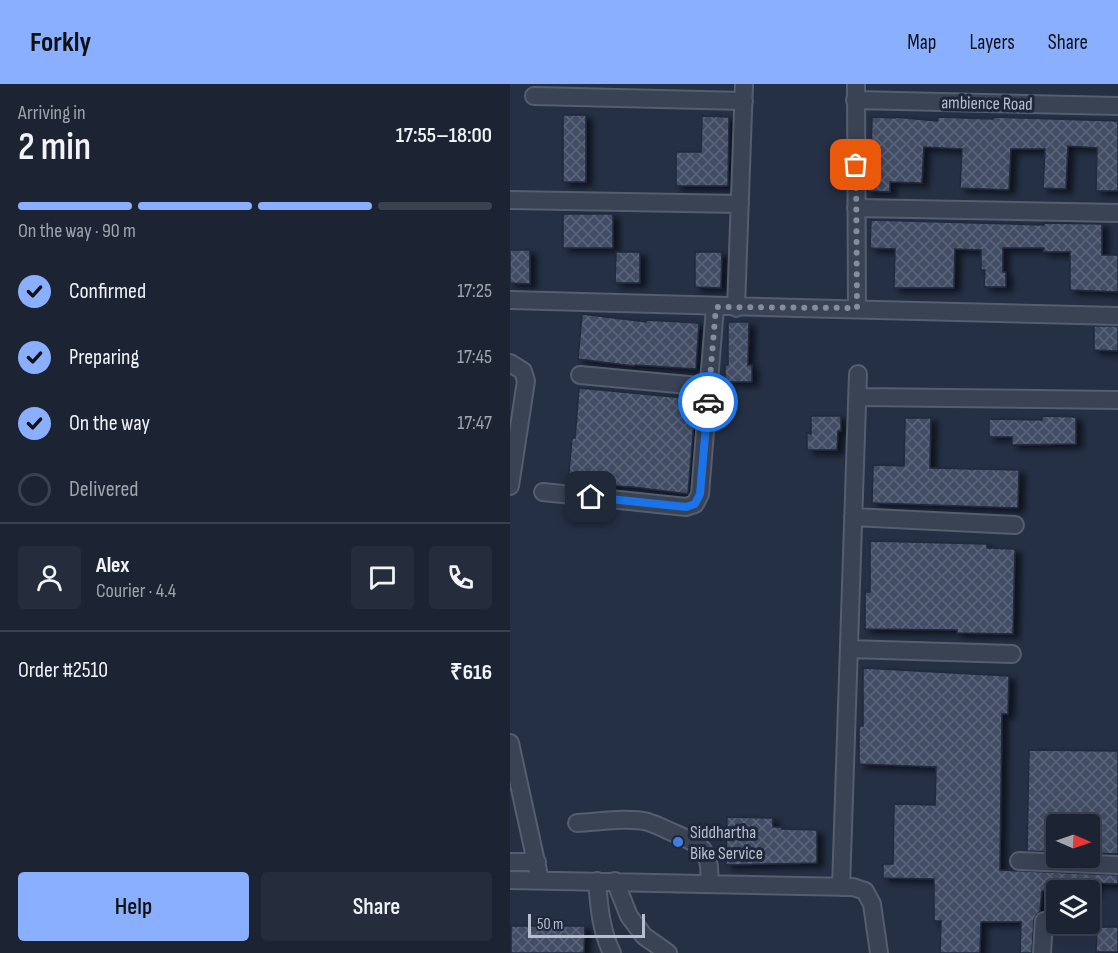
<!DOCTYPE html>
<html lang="en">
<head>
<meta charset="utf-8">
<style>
	:root { --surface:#1c2434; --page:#252c3c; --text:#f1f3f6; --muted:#a0a4ac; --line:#3a414f; --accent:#8bafff }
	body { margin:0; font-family:"Sofia Sans Condensed",sans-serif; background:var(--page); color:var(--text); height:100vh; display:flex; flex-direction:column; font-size:22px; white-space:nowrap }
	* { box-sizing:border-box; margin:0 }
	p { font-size:20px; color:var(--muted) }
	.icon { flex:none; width:33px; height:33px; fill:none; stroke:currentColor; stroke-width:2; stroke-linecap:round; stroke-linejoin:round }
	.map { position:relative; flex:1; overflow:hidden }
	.details { display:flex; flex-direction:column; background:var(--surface); width:510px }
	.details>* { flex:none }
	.needle { width:39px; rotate:92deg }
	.controls { position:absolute; left:536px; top:730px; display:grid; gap:12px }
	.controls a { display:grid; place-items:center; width:54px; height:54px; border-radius:6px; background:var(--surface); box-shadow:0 6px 24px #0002,0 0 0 2px var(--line); font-size:30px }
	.scale { position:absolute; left:18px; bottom:15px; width:117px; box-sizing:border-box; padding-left:6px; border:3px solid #b7bece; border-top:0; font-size:16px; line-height:21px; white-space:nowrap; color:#b7bece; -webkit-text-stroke:4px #1e283a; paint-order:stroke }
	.pin { position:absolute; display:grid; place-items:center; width:51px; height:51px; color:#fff; margin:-26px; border-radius:12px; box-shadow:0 3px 9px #0006 }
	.courier { position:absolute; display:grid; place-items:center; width:60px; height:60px; margin:-30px; border:4px solid #1a73e8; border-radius:50%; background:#fff; color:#222; box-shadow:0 2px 8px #0007 }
	.summary em { font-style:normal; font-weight:600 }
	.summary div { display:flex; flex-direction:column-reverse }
	.summary { display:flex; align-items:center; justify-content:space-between; height:102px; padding:0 18px }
	h1 { font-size:39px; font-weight:600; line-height:45px }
	.bar { display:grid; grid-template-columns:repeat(4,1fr); gap:9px 6px; align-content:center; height:72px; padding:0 18px }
	.bar i { height:8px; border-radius:4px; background:var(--line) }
	.bar .on { background:var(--accent) }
	.bar p { grid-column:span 4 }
	.line { display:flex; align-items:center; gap:15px; padding:0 18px; border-top:2px solid var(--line) }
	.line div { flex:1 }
	.round { display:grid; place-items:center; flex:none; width:63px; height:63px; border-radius:6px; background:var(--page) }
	ol { padding:0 18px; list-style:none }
	li { display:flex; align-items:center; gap:18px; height:66px }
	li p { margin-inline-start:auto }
	li .icon { padding:6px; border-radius:50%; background:var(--accent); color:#111; stroke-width:4 }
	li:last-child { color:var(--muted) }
	li i { width:33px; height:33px; border:3px solid var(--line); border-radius:50% }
	.button { display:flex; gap:12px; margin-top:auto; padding:12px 18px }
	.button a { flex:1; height:69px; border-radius:6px; background:var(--accent); color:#111; font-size:24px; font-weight:600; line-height:69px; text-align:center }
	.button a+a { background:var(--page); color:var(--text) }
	header { display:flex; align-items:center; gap:36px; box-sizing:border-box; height:84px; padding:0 30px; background:var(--accent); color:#111 }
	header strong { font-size:28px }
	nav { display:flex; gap:33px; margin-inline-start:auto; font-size:21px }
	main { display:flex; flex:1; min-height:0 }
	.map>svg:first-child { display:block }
</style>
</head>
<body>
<header>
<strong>Forkly</strong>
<nav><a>Map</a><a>Layers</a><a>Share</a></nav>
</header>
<main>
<section class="details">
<div class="summary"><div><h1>2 min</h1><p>Arriving in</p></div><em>17:55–18:00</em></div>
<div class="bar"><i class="on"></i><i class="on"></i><i class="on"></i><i></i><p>On the way · 90 m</p></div>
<ol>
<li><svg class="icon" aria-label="check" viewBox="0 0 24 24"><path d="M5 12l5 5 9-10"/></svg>Confirmed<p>17:25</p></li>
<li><svg class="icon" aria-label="check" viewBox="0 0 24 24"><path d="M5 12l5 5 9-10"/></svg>Preparing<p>17:45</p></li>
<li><svg class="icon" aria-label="check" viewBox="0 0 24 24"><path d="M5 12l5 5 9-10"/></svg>On the way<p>17:47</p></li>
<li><i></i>Delivered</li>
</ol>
<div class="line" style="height:108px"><a class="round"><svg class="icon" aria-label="person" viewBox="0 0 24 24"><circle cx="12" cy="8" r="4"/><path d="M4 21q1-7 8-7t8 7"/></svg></a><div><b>Alex</b><p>Courier · 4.4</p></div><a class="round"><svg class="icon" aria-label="chat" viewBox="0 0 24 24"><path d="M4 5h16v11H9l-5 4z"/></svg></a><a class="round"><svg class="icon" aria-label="phone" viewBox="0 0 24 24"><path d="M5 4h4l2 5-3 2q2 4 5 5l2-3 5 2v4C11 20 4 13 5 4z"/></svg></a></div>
<div class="line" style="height:78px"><div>Order #2510</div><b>₹616</b></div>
<div class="button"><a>Help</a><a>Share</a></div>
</section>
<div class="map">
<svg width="608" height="869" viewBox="0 0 608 869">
	<defs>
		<pattern id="building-cross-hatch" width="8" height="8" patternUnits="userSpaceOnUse" patternTransform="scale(1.5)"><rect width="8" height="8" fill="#424d65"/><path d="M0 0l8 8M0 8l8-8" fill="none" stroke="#5b657a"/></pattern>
		<filter id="shadow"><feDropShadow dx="6" dy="4" stdDeviation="3" flood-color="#0009"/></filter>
	</defs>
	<rect width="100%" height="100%" fill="#253045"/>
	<path fill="url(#building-cross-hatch)" stroke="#202a3c" stroke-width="1.5" filter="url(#shadow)" d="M53,31H76V98H53Z
		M192,32L219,33L218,102H166V68H191Z
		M362,33L385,34V33L427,37L428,33L483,35V33L608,37V107H586L587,64L558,62L556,105L533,104L535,65H501L499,106L450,104L452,65L414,63L412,99L380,98V108L357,107V65L361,66Z
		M53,130H103V164H53Z
		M361,136L534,141V139L592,140V171H608V208L560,206V168H533L534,164H493V188H496V203H474L475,186H471V166L445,165L444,204H384L385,165L360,164Z
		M0,166H20V200L0,199Z
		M106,168H130V199H105Z
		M185,168H212L211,204L185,203Z
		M72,230L136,238V236L189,239L186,285L125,281L124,282L68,275Z
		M218,238H239L238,281H242V298H215V281H218Z
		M584,242H608V267L584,266Z
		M69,304L186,315L178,410L123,403L58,399L62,354H65Z
		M301,332H331V347H328L327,366H297V349L301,350Z
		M532,332L566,333V360L502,361V353H479V335L532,336Z
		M395,334H421L420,384L509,386L508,424L362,419L363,381L394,382Z
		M360,457L477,460V464L505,465L503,550L447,549V546L355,545V508H360Z
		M353,584L499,592L498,630H492L490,786L608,791V800L586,799V807H532L530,827L526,831L524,836L522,869H510L511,838H471L470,869H430L431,837H424V795L373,794V780H383L384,720L425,721L426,683L349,680V642H353Z
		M519,666L608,667V770L579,769V741H546V768L517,767Z
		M217,733L263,734V743H272V745L307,746V779L216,781Z
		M1,842H75L74,869H1Z
		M587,843H608V868H586Z"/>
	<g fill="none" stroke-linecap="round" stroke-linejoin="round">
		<g stroke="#555e6f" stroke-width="20">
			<path id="minor" d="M346,0L347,224
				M24,12L234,17
				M345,16L608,22
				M0,116L230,120
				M346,124L608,129
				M0,216C203,223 405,226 608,232
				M226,224L234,0
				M0,279L13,287L16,297L0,402
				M70,291L200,303
				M349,313L608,316
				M33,408L176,423L185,420L190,410L205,223
				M343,433L505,441
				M339,565L502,570
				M0,659L30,796
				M67,739C90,738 116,733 138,738C147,741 155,745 164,749C192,761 202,766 199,800
				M509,777L608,781
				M0,778H27
				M0,796L343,803L355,807L362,820L369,869
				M87,797C89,822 91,847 102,869
				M105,797L119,832L134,852L158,869
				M331,803L348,290
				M532,869L534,837"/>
		</g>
		<use href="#minor" stroke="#3a4354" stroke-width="16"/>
	</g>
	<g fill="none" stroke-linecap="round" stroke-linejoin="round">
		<path stroke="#848c9e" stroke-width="6" stroke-dasharray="0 10.8" d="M198,318L206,223L347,224L346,81"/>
		<path stroke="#1a73e8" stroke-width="8" d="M81,413L176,423L185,420L190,410L198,318"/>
	</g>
	<circle fill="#3f7fe0" stroke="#1e283a" stroke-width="2" cx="168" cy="758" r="6"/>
	<g text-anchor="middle" stroke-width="6" stroke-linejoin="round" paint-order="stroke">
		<g font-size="18" fill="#b7bece" stroke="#1e283a">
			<text transform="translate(477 19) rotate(1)" y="6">ambience Road</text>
		</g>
		<g font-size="18" fill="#b7bece" stroke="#1e283a" text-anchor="start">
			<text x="180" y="754">Siddhartha<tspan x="180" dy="21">Bike Service</tspan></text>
		</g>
	</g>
</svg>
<div class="controls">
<a><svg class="needle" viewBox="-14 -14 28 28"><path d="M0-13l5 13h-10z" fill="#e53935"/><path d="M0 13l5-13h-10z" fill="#a0a4ac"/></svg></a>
<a><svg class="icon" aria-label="layers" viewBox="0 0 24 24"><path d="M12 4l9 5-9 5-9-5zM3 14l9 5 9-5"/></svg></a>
</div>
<div class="scale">50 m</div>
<div class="pin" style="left:346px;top:81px;background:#ea580c"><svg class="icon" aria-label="bag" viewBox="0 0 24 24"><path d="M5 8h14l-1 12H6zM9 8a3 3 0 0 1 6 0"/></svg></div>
<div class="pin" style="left:81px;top:413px;background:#1f2937"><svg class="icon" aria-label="home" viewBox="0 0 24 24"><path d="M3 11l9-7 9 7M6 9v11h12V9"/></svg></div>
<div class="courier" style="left:198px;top:318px"><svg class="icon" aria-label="car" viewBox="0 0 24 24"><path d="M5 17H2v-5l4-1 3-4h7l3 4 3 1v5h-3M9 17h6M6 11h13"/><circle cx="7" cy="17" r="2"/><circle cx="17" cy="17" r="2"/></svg></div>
</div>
</main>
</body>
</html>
